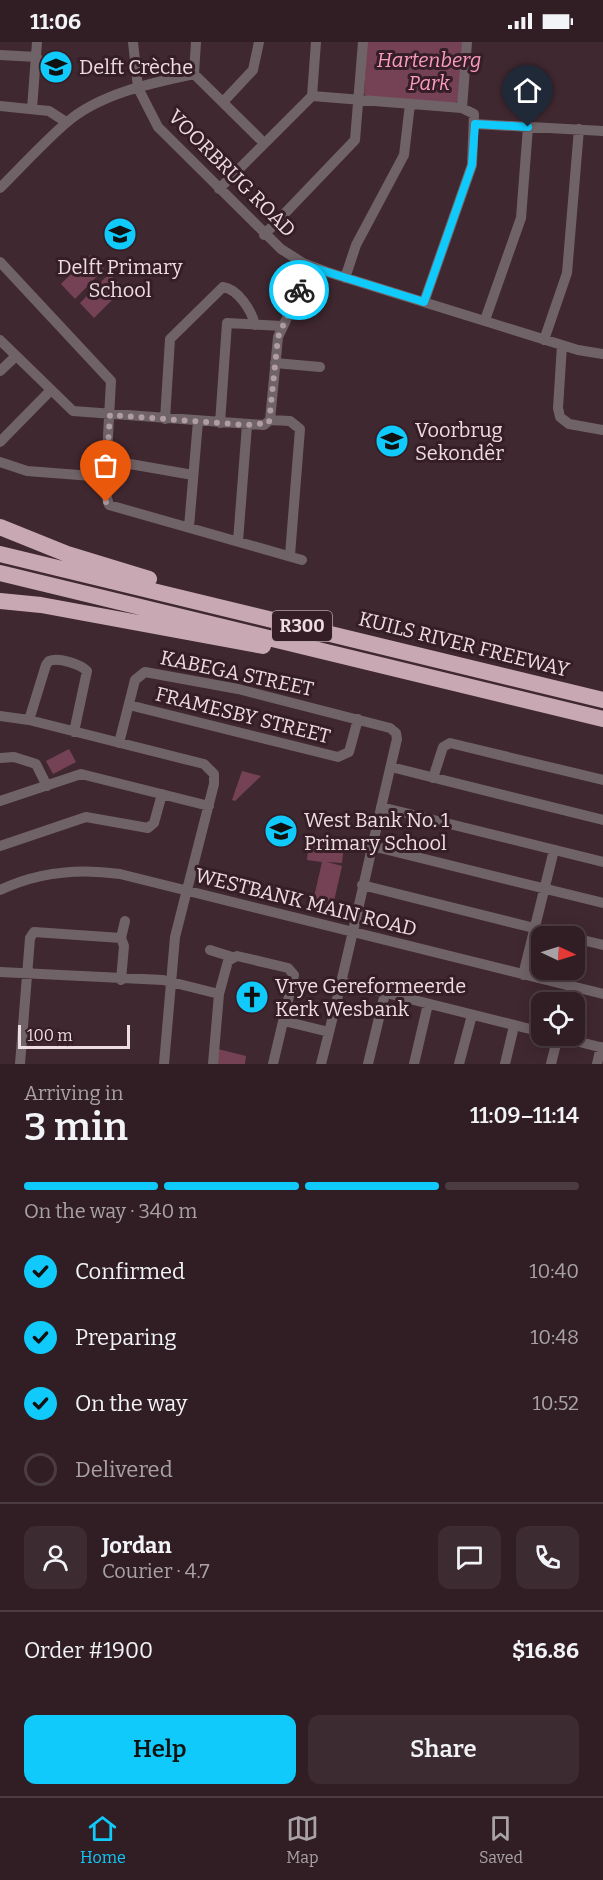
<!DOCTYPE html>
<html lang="en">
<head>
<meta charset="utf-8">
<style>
	:root { --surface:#301e24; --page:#3c2b31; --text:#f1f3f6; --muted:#a8a2a6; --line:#4b3c41; --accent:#0fcafa }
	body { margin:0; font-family:Bitter,serif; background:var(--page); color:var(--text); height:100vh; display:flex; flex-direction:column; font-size:22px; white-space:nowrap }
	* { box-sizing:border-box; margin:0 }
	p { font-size:20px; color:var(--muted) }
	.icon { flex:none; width:33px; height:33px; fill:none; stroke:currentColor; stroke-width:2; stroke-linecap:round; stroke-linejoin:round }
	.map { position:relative; height:1022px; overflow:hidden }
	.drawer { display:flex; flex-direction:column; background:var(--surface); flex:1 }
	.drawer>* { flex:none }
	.needle { width:39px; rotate:94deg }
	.controls { position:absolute; left:531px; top:884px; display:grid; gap:12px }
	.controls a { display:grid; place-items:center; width:54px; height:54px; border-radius:12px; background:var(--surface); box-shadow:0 3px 15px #0003,0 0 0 2px var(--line); font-size:30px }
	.scale { position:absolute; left:18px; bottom:15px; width:112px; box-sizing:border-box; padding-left:6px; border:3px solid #eddce1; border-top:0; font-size:16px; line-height:21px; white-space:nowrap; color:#eddce1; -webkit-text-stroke:4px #351e26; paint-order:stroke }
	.pin { position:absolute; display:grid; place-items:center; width:51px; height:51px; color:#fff; margin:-62px -26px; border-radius:50% 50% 50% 0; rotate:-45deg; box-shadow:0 0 6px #0007 }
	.pin .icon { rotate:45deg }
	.courier { position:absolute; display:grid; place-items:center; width:60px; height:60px; margin:-30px; border:4px solid #0fcafa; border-radius:50%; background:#fff; color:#222; box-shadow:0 2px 8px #0007 }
	.headline em { font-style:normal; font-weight:600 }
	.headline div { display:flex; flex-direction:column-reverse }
	.headline { display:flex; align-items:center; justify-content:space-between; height:102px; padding:0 24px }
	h1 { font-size:39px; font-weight:600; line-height:45px }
	.bar { display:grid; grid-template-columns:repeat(4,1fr); gap:9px 6px; align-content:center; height:72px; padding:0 24px }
	.bar i { height:8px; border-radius:4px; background:var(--line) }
	.bar .current { background:var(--accent) }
	.bar p { grid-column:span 4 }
	.line { display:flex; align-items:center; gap:15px; padding:0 24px; border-top:2px solid var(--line) }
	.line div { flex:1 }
	.round { display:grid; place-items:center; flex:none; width:63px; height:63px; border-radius:12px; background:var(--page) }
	ol { padding:0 24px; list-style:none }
	li { display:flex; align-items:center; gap:18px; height:66px }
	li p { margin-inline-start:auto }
	li .icon { padding:6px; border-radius:50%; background:var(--accent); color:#111; stroke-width:4 }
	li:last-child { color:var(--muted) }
	li i { width:33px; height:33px; border:3px solid var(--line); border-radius:50% }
	.action { display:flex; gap:12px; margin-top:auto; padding:12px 24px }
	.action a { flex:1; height:69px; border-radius:12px; background:var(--accent); color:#111; font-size:24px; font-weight:600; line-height:69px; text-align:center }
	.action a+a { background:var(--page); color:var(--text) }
	.status { display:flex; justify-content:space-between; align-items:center; height:42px; padding:0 30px; background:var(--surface); direction:ltr }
	.status svg { height:16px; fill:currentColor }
	.tab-bar { display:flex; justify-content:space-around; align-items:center; height:84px; border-top:2px solid var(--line); background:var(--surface); font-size:16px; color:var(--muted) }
	.tab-bar a { display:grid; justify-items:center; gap:3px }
	.tab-bar .current { color:var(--accent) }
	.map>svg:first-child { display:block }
</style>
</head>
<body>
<div class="status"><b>11:06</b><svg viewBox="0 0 49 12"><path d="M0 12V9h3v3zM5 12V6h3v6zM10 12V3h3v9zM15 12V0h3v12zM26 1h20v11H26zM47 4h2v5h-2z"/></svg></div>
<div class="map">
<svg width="603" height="1022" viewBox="0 0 603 1022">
	<rect width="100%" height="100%" fill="#402830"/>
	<path fill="#754255" d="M367,0H463L458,59L455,61L368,55L364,52Z
		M90,213L104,227L75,257L61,242Z
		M109,232L124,246L94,276L80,261Z
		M69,707L76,720L53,732L46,719Z
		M242,729L261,734L235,759L232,758Z
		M309,800L344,803L342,821L327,820L342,824L331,872L311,868L322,820L307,818Z
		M218,1007L246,1014L245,1022H215Z"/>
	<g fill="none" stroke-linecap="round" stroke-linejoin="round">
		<path stroke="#706367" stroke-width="10" d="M133,0L138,46L158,85L281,207L303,221L327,230L578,308L603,312
			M0,13L37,15
			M194,32L264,101
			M194,32L196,0
			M312,54L462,66L474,72L472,123L424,260
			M223,60L253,28L259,0
			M0,64L49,69L66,80
			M462,66L467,0
			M32,67L37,0
			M475,82L603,89
			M0,146C22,124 43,101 66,81C99,52 151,41 194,32
			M219,147L312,54L316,0
			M264,193L355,98L363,0
			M0,220L111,339L105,449L109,463L302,518
			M345,236L356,203L404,113L410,62
			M485,278L521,176L528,85
			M0,298L73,369L264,383L270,378L278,295L311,225
			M544,298L567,231L579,87
			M562,303L558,366L560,375L569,382L603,388
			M275,321L320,325
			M0,329L16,314
			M165,377L170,297L223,245C238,247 252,269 255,283
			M270,378L290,379L300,387L290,513
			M220,381L227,281L282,284
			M0,400L50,349
			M107,418L193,433
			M0,420L27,429L105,435
			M189,485L198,379
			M238,499L247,383
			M129,663L338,715L349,710L358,677
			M0,674L29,678L204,722L214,732V742L175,895L164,1022
			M29,678L46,623L49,619C58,615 80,622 87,629L74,690
			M119,701L135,638L145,630L238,647L390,686L396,691L397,697C371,806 349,914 321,1022
			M0,716L14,715L36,722L47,744
			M391,725L603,778
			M433,736L443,705L450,701L603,738
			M0,759L81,732L209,764
			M381,765L603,820
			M0,804L86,775L148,786L154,781L162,752
			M372,804L603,861
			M362,843L566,894
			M0,848C38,830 78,826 120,832L603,952
			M121,896L125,879
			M574,896L603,903
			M210,908L232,915
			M0,930L163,938L219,952
			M523,933L554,808
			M342,940L542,990
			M284,979L329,990
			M552,993L603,1006
			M20,1022L30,896L34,890L121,896L124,904L121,938
			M213,1022L219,952L228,919L237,914L288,926L294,933L273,1022
			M368,1022L385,951
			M414,1022L428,962
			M459,1022L472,973
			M505,1022L514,984
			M551,1022L558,994
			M597,1022L601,1005"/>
		<path stroke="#c8a9b3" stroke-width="16" d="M0,485L67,512L149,537
			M0,512L603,658
			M0,531L603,677
			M0,559L41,563L263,604"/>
	</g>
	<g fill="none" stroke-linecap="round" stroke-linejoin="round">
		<path stroke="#b09da3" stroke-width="6" stroke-dasharray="0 10.8" d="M106,460L105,449L110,373L247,383L269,381L278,295L299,248"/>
		<path stroke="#0fcafa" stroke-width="8" d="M299,248L311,225L424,260L472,123L475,82L528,85"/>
	</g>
	<defs>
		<g id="school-disc" transform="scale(1.725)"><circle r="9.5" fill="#0fcafa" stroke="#351e26"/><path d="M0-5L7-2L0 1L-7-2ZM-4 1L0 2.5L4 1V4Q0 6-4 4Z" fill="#111"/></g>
		<g id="church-disc" transform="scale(1.725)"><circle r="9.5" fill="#0fcafa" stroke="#351e26"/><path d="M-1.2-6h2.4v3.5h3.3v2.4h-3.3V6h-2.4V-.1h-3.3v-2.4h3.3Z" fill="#111"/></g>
	</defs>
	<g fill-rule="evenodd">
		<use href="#school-disc" x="56" y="25"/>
		<use href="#school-disc" x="120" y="192"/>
		<use href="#school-disc" x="392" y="399"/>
		<use href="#school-disc" x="281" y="789"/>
		<use href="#church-disc" x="252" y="955"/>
	</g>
	<g text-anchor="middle" stroke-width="6" stroke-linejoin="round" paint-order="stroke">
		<rect fill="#351e26" stroke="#b6a3a9" stroke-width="1.5" x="272" y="569" width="60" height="30" rx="4.5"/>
		<g font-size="18" font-weight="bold" fill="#eddce1">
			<text x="302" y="590">R300</text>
		</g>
		<g font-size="20" font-style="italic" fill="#fc9cc0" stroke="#351e26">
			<text x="429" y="25">Hartenberg<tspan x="429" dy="23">Park</tspan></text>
		</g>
		<g font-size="20" fill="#eddce1" stroke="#351e26" text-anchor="start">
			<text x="79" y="32">Delft Crèche</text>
			<text x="120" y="232" text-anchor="middle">Delft Primary<tspan x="120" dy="23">School</tspan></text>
			<text x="415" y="395">Voorbrug<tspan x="415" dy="23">Sekondêr</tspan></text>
			<text x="304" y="785">West Bank No. 1<tspan x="304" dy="23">Primary School</tspan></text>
			<text x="275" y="951">Vrye Gereformeerde<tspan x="275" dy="23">Kerk Wesbank</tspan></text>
		</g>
		<g font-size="20" fill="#eddce1" stroke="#351e26">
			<text transform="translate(232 131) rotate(45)" y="7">VOORBRUG ROAD</text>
			<text transform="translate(464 602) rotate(14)" y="7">KUILS RIVER FREEWAY</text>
			<text transform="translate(237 631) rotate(12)" y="7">KABEGA STREET</text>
			<text transform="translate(243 673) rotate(14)" y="7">FRAMESBY STREET</text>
			<text transform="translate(306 860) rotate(14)" y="7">WESTBANK MAIN ROAD</text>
		</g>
	</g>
</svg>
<div class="controls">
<a><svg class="needle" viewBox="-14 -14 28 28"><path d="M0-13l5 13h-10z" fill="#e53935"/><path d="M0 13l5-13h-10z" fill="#a8a2a6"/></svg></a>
<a><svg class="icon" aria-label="locate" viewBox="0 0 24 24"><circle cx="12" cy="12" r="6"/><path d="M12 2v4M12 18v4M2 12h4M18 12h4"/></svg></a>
</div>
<div class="scale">100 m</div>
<div class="pin" style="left:106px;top:460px;background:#ea580c"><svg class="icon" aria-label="bag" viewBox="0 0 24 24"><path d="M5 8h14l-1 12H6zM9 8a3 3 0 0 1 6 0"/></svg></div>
<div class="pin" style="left:528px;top:85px;background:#1f2937"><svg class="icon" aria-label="home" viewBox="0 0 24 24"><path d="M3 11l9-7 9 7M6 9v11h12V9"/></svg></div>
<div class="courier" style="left:299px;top:248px"><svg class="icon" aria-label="bike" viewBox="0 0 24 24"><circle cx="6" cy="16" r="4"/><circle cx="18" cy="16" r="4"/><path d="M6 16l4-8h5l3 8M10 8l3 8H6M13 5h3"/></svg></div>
</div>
<section class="drawer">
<div class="headline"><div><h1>3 min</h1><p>Arriving in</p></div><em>11:09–11:14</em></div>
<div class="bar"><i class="current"></i><i class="current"></i><i class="current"></i><i></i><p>On the way · 340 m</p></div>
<ol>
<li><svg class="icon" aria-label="check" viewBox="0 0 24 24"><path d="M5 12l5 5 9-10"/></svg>Confirmed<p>10:40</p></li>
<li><svg class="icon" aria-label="check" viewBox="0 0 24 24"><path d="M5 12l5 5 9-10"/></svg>Preparing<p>10:48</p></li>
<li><svg class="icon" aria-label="check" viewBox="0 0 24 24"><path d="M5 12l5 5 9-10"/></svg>On the way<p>10:52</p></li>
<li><i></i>Delivered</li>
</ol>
<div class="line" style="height:108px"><a class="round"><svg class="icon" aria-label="person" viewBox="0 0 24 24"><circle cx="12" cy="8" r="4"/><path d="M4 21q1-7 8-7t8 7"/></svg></a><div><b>Jordan</b><p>Courier · 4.7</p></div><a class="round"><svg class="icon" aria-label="chat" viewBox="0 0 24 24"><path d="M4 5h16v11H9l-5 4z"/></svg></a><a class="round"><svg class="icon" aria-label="phone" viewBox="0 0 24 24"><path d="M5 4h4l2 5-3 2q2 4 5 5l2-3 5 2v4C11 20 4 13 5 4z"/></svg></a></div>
<div class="line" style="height:78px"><div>Order #1900</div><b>$16.86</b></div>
<div class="action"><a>Help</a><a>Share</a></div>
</section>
<nav class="tab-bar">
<a class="current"><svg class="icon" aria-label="home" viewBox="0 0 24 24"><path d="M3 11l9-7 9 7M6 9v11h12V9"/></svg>Home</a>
<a><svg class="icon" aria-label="map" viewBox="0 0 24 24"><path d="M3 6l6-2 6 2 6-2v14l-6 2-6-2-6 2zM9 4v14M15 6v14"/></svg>Map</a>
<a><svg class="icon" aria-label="saved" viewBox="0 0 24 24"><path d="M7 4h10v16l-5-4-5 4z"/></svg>Saved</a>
</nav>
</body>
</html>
